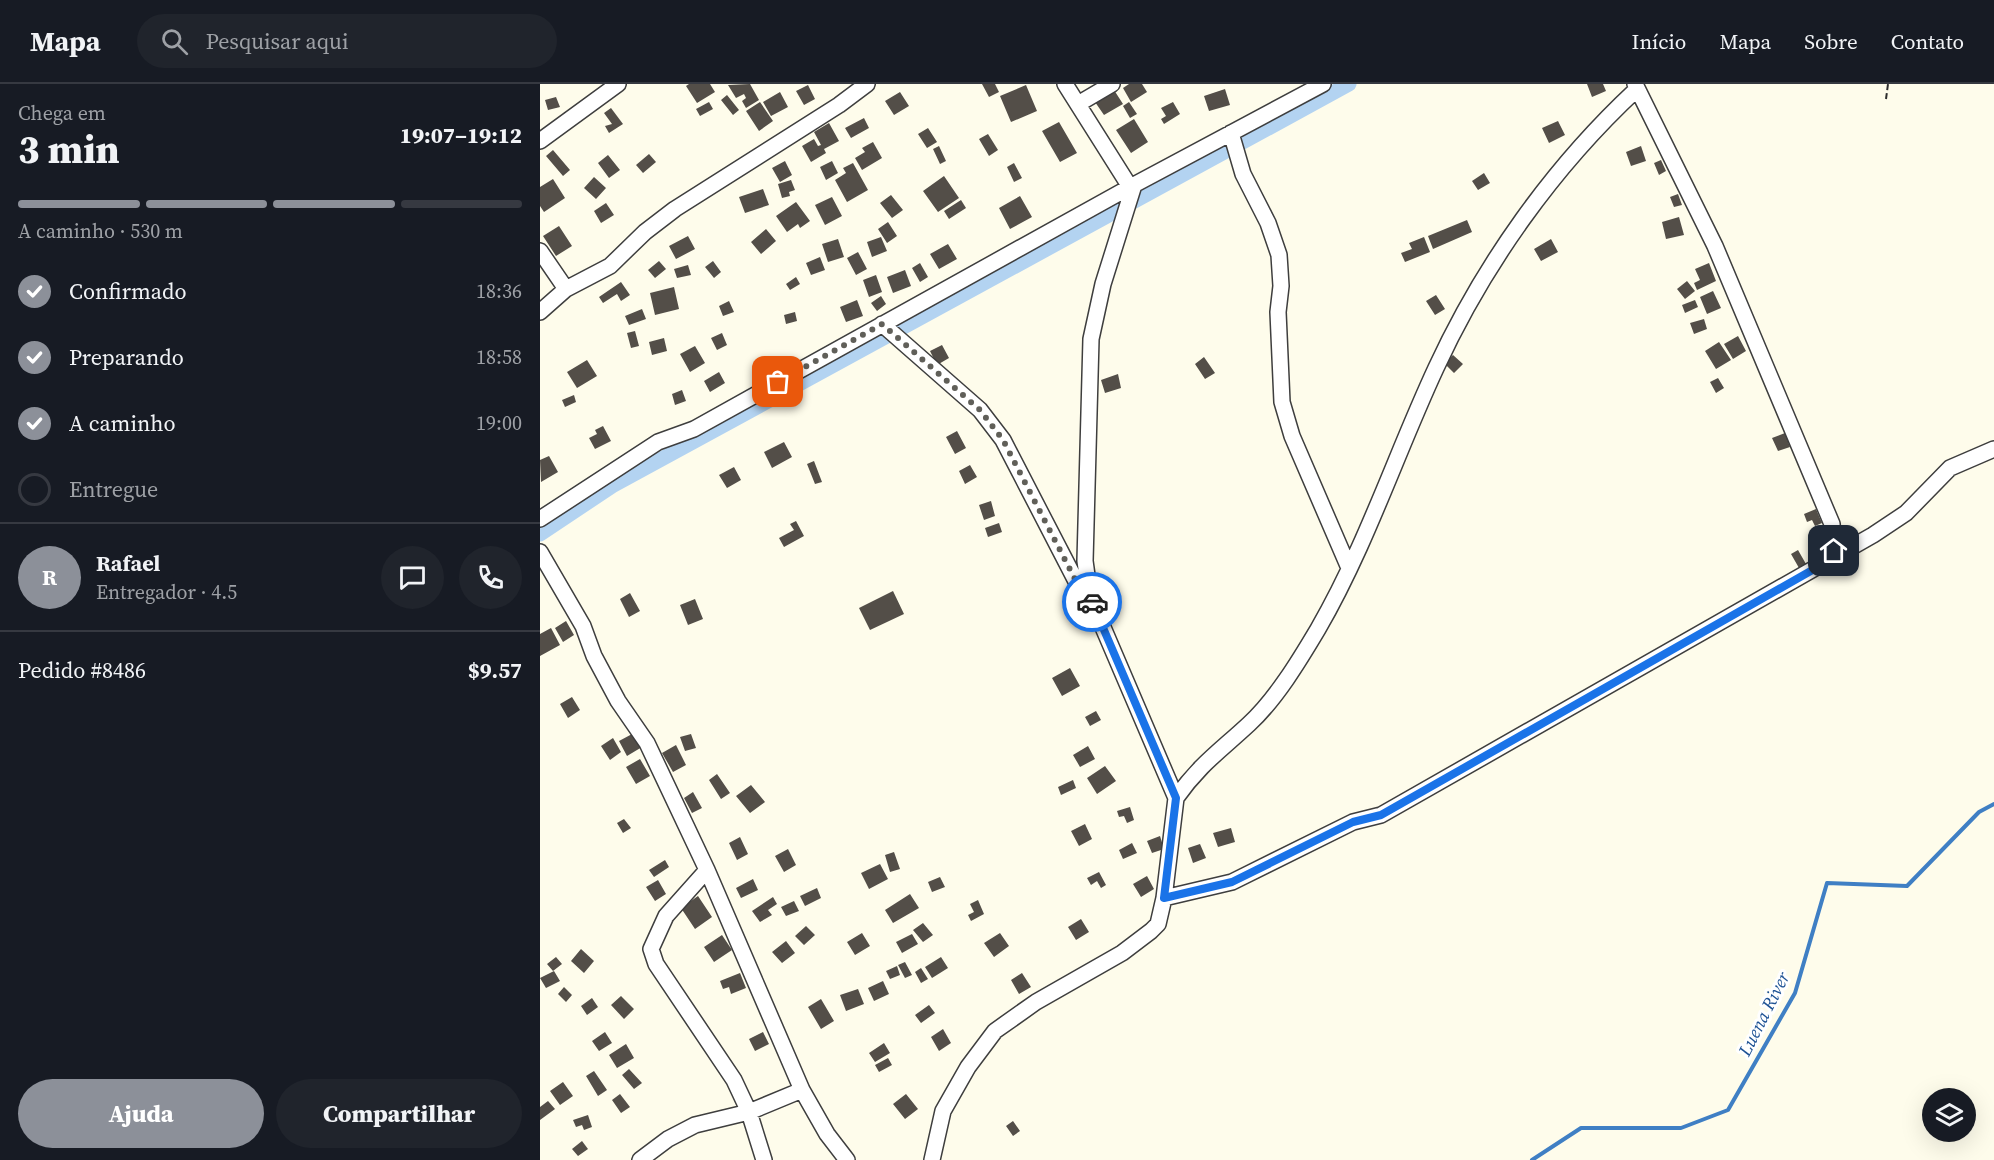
<!DOCTYPE html>
<html lang="pt">
<head>
<meta charset="utf-8">
<style>
	:root { --surface:#171b24; --page:#20242c; --text:#f1f3f6; --muted:#9ea1a6; --line:#363941; --accent:#8c9099 }
	body { margin:0; font-family:"Source Serif 4",serif; background:var(--page); color:var(--text); height:100vh; display:flex; flex-direction:column; font-size:22px; white-space:nowrap }
	* { box-sizing:border-box; margin:0 }
	p { font-size:20px; color:var(--muted) }
	.icon { flex:none; width:33px; height:33px; fill:none; stroke:currentColor; stroke-width:2; stroke-linecap:round; stroke-linejoin:round }
	.map { position:relative; flex:1; overflow:hidden }
	.sheet { display:flex; flex-direction:column; background:var(--surface); width:540px }
	.sheet>* { flex:none }
	.buttons { position:absolute; left:1382px; top:1004px; display:grid; gap:12px }
	.buttons a { display:grid; place-items:center; width:54px; height:54px; border-radius:50%; background:var(--surface); box-shadow:0 6px 24px #0002; font-size:30px }
	.pin { position:absolute; display:grid; place-items:center; width:51px; height:51px; color:#fff; margin:-26px; border-radius:12px; box-shadow:0 3px 9px #0006 }
	.courier { position:absolute; display:grid; place-items:center; width:60px; height:60px; margin:-30px; border:4px solid #1a73e8; border-radius:50%; background:#fff; color:#222; box-shadow:0 2px 8px #0007 }
	.head em { font-style:normal; font-weight:800 }
	.head div { display:flex; flex-direction:column-reverse }
	.head { display:flex; align-items:center; justify-content:space-between; height:102px; padding:0 18px }
	h1 { font-size:39px; font-weight:800; line-height:45px }
	.bar { display:grid; grid-template-columns:repeat(4,1fr); gap:9px 6px; align-content:center; height:72px; padding:0 18px }
	.bar i { height:8px; border-radius:4px; background:var(--line) }
	.bar .current { background:var(--accent) }
	.bar p { grid-column:span 4 }
	.line { display:flex; align-items:center; gap:15px; padding:0 18px; border-top:2px solid var(--line) }
	.line div { flex:1 }
	.round { display:grid; place-items:center; flex:none; width:63px; height:63px; border-radius:32px; background:var(--page) }
	ol { padding:0 18px; list-style:none }
	li { display:flex; align-items:center; gap:18px; height:66px }
	li p { margin-inline-start:auto }
	li .icon { padding:6px; border-radius:50%; background:var(--accent); color:#fff; stroke-width:4 }
	li:last-child { color:var(--muted) }
	li i { width:33px; height:33px; border:3px solid var(--line); border-radius:50% }
	.cta { display:flex; gap:12px; margin-top:auto; padding:12px 18px }
	.cta a { flex:1; height:69px; border-radius:36px; background:var(--accent); color:#fff; font-size:24px; font-weight:800; line-height:69px; text-align:center }
	.cta a+a { background:var(--page); color:var(--text) }
	header { display:flex; align-items:center; gap:36px; box-sizing:border-box; height:84px; padding:0 30px; background:var(--surface); border-bottom:2px solid var(--line) }
	header strong { font-size:28px }
	nav { display:flex; gap:33px; margin-inline-start:auto; font-size:21px }
	.search { width:420px; height:54px; background:var(--page); display:flex; align-items:center; gap:15px; box-sizing:border-box; padding:0 21px; border-radius:33px; color:var(--muted); font-size:22px }
	main { display:flex; flex:1; min-height:0 }
	.map>svg:first-child { display:block }
</style>
</head>
<body>
<header>
<strong>Mapa</strong>
<div class="search"><svg class="icon" aria-label="search" viewBox="0 0 24 24"><circle cx="10" cy="10" r="6"/><path d="M15 15l6 6"/></svg>Pesquisar aqui</div>
<nav><a>Início</a><a>Mapa</a><a>Sobre</a><a>Contato</a></nav>
</header>
<main>
<section class="sheet">
<div class="head"><div><h1>3 min</h1><p>Chega em</p></div><em>19:07–19:12</em></div>
<div class="bar"><i class="current"></i><i class="current"></i><i class="current"></i><i></i><p>A caminho · 530 m</p></div>
<ol>
<li><svg class="icon" aria-label="check" viewBox="0 0 24 24"><path d="M5 12l5 5 9-10"/></svg>Confirmado<p>18:36</p></li>
<li><svg class="icon" aria-label="check" viewBox="0 0 24 24"><path d="M5 12l5 5 9-10"/></svg>Preparando<p>18:58</p></li>
<li><svg class="icon" aria-label="check" viewBox="0 0 24 24"><path d="M5 12l5 5 9-10"/></svg>A caminho<p>19:00</p></li>
<li><i></i>Entregue</li>
</ol>
<div class="line" style="height:108px"><b class="round" style="background:var(--accent);color:#fff">R</b><div><b>Rafael</b><p>Entregador · 4.5</p></div><a class="round"><svg class="icon" aria-label="chat" viewBox="0 0 24 24"><path d="M4 5h16v11H9l-5 4z"/></svg></a><a class="round"><svg class="icon" aria-label="phone" viewBox="0 0 24 24"><path d="M5 4h4l2 5-3 2q2 4 5 5l2-3 5 2v4C11 20 4 13 5 4z"/></svg></a></div>
<div class="line" style="height:78px"><div>Pedido #8486</div><b>$9.57</b></div>
<div class="cta"><a>Ajuda</a><a>Compartilhar</a></div>
</section>
<div class="map">
<svg width="1454" height="1076" viewBox="0 0 1454 1076">
	<rect width="100%" height="100%" fill="#fefceb"/>
	<g fill="none" stroke-linecap="round" stroke-linejoin="round">
		<path stroke="#3f7fc4" stroke-width="4" d="M992,1076L1041,1044H1141L1188,1026L1255,909L1287,799L1367,802L1439,728L1454,720"/>
		<path stroke="#b3d3f1" stroke-width="15" d="M0,450L72,402L809,0"/>
	</g>
	<path fill="#534e48" d="M149,0H170L175,8L157,19L146,2Z
		M210,0L219,16L206,24L202,17L206,14L204,10L196,14L188,1Z
		M442,0H455L459,8L449,13Z
		M589,0H602L607,8L591,18L583,4Z
		M1047,0H1063L1066,7L1052,13Z
		M268,1L275,15L264,21L256,7Z
		M486,1L497,27L471,38L460,12Z
		M685,5L690,21L669,27L664,12Z
		M574,6L583,20L564,31L555,18Z
		M240,8L248,23L231,32L223,18Z
		M360,8L369,22L354,31L345,17Z
		M187,11L199,26L193,31L181,16Z
		M16,13L20,23L8,26L5,16Z
		M169,18L173,25L160,32L156,25Z
		M220,18L233,37L219,47L206,27Z
		M589,18L597,30L590,34L583,22Z
		M633,18L640,30L624,40L621,35L626,32L621,24Z
		M71,24L83,40L69,49L65,42L72,40L64,29Z
		M324,34L329,44L311,54L305,44Z
		M594,35L608,58L591,69L576,46Z
		M1018,37L1025,51L1009,59L1002,44Z
		M519,38L537,69L520,78L502,47Z
		M289,39L299,57L284,65L286,69L271,78L262,62L274,55L278,62L281,61L274,48Z
		M388,44L397,58L387,64L378,50Z
		M448,50L458,66L449,72L439,55Z
		M333,58L342,74L322,86L315,74L325,68L322,64Z
		M399,62L406,77L400,80L393,65Z
		M1101,62L1106,77L1091,82L1086,68Z
		M13,66L30,86L23,92L6,72Z
		M109,70L116,78L103,89L96,81Z
		M68,71L80,86L69,94L58,79Z
		M1121,76L1126,87L1119,91L1114,79Z
		M245,77L252,91L240,98L232,84Z
		M292,77L298,89L286,96L280,83Z
		M313,79L328,106L307,118L295,96L306,89L303,84Z
		M474,79L482,94L474,98L467,83Z
		M944,89L950,99L938,106L932,97Z
		M404,92L419,114L398,128L383,107Z
		M54,93L66,104L56,115L44,104Z
		M13,95L25,114L4,128L0,122V103Z
		M251,96L255,106L249,108L250,112L242,114L238,100Z
		M223,105L229,121L205,129L199,113Z
		M1138,110L1142,121L1134,123L1130,113Z
		M351,111L363,126L352,134L340,119Z
		M480,112L492,133L470,145L459,124Z
		M292,113L302,132L285,141L275,121Z
		M421,116L426,124L409,135L404,127Z
		M256,118L270,137L260,144L258,140L247,148L236,132Z
		M66,119L74,131L61,139L54,127Z
		M1139,133L1144,151L1126,155L1122,138Z
		M927,136L932,148L893,165L888,152Z
		M348,138L357,152L347,159L338,145Z
		M19,142L32,162L16,172L3,152Z
		M226,145L236,157L221,170L211,158Z
		M148,152L155,165L136,175L129,162Z
		M341,153L347,167L332,173L327,158Z
		M884,153L890,168L865,178L861,169L872,165L869,159Z
		M298,155L304,173L288,178L282,160Z
		M1011,155L1018,168L1001,177L994,165Z
		M408,160L417,175L399,185L390,170Z
		M318,168L327,185L316,191L307,174Z
		M280,173L285,186L271,191L266,179Z
		M119,177L126,185L115,194L108,186Z
		M173,177L181,188L174,194L165,183Z
		M380,179L388,193L380,198L372,184Z
		M1169,179L1176,197L1157,206L1154,199L1160,196L1155,185Z
		M148,181L151,191L137,194L134,185Z
		M365,186L371,202L353,209L347,193Z
		M336,191L342,208L329,213L323,196Z
		M256,193L260,200L250,206L246,200Z
		M1147,197L1155,207L1145,215L1137,205Z
		M81,198L90,211L81,217L77,210L63,219L59,213Z
		M134,203L139,225L115,231L110,209Z
		M1173,207L1181,224L1167,230L1160,213Z
		M896,211L905,225L895,231L886,217Z
		M341,212L346,220L337,227L331,219Z
		M317,216L323,232L306,238L300,223Z
		M1155,216L1158,223L1145,229L1142,221Z
		M189,217L194,228L183,232L179,222Z
		M102,225L106,235L89,241L85,232Z
		M255,228L257,237L246,240L244,231Z
		M1164,235L1167,245L1154,250L1150,239Z
		M95,247L99,262L91,264L87,249Z
		M182,249L187,261L177,266L171,254Z
		M1198,252L1206,267L1193,275L1184,260Z
		M124,254L127,267L112,271L109,258Z
		M1179,258L1191,276L1176,285L1165,267Z
		M402,261L409,274L397,281L390,267Z
		M155,262L165,279L150,288L140,270Z
		M913,271L923,280L914,289L904,279Z
		M664,273L675,289L665,295L655,280Z
		M47,276L57,292L37,304L27,288Z
		M179,288L185,299L170,308L164,297Z
		M578,290L581,304L565,309L561,296Z
		M1178,294L1184,304L1176,309L1170,298Z
		M142,306L146,317L135,321L132,310Z
		M34,311L36,318L25,323L22,316Z
		M63,342L71,357L55,365L49,354L57,350L55,346Z
		M417,347L426,364L415,370L406,353Z
		M1245,349L1250,363L1238,367L1232,354Z
		M244,358L252,373L232,384L224,368Z
		M9,372L18,388L1,398L0,376Z
		M274,377L282,398L275,400L267,380Z
		M430,381L437,393L425,400L419,387Z
		M194,383L201,396L187,404L179,391Z
		M451,417L455,432L444,436L439,421Z
		M1276,425L1282,439L1275,442L1272,436L1267,438L1264,430Z
		M256,437L264,452L244,463L239,454L254,446L250,440Z
		M459,439L462,448L448,453L445,444Z
		M1258,466L1266,480L1259,484L1251,470Z
		M353,507L364,530L330,546L319,524Z
		M90,509L100,527L89,533L80,515Z
		M155,515L163,535L148,541L140,521Z
		M26,537L34,551L23,558L15,544Z
		M11,544L20,561L0,572V550Z
		M530,584L540,602L522,612L512,594Z
		M32,613L40,626L28,634L20,620Z
		M556,627L561,636L550,642L545,633Z
		M94,649L102,663L87,672L79,657Z
		M151,650L156,664L145,667L140,653Z
		M73,654L81,668L70,676L61,662Z
		M136,661L146,681L133,688L122,669Z
		M548,662L555,675L540,683L533,671Z
		M100,675L110,692L96,700L86,683Z
		M565,682L576,697L557,710L547,694Z
		M177,690L190,709L181,715L169,696Z
		M533,696L536,704L521,711L518,703Z
		M211,701L225,718L210,729L196,712Z
		M153,708L162,724L152,729L144,714Z
		M590,723L594,736L587,739L584,732L579,733L577,727Z
		M84,735L91,744L83,749L77,739Z
		M545,740L552,755L539,762L531,747Z
		M691,744L695,758L678,763L673,749Z
		M620,752L624,765L612,769L607,757Z
		M200,753L208,770L197,776L189,759Z
		M592,759L597,769L583,775L579,766Z
		M660,760L666,774L653,779L648,764Z
		M248,765L256,781L244,788L235,772Z
		M354,768L360,785L350,788L345,771Z
		M125,776L129,783L114,793L109,786Z
		M340,780L348,795L329,805L321,789Z
		M559,788L566,801L561,804L557,797L551,801L547,794Z
		M607,792L614,805L601,813L593,800Z
		M400,793L405,803L392,808L388,798Z
		M213,795L218,806L201,814L196,804Z
		M118,796L126,810L115,817L106,803Z
		M277,804L281,814L265,822L260,812Z
		M370,810L379,824L353,839L345,826Z
		M158,812L172,833L155,845L141,824Z
		M233,813L237,820L228,826L232,831L220,838L212,827Z
		M438,816L444,830L431,837L428,831L434,828L430,820Z
		M254,817L259,827L246,832L241,823Z
		M541,835L549,848L536,856L528,843Z
		M383,839L393,851L383,858L373,846Z
		M266,842L275,851L264,861L255,852Z
		M322,849L330,862L315,871L307,858Z
		M460,849L469,862L454,873L444,859Z
		M372,850L378,860L362,869L356,858Z
		M182,851L192,866L174,878L164,863Z
		M246,857L255,869L242,879L232,868Z
		M41,865L54,877L44,889L31,877Z
		M16,873L22,880L13,887L7,880Z
		M401,873L408,884L392,894L385,883Z
		M365,878L372,891L365,894L358,881Z
		M357,882L360,891L350,895L346,887Z
		M381,884L388,895L381,899L375,888Z
		M14,887L20,897L6,904L0,894Z
		M200,889L206,904L191,910L189,903L183,905L180,897Z
		M482,889L491,903L479,910L471,896Z
		M343,897L349,910L334,917L328,904Z
		M24,903L32,911L26,918L18,910Z
		M318,905L324,920L306,927L300,911Z
		M81,912L94,925L84,935L71,921Z
		M52,914L58,923L47,931L41,922Z
		M281,915L294,937L281,945L268,923Z
		M389,921L395,929L381,939L375,931Z
		M403,945L411,959L399,967L391,953Z
		M65,948L72,959L59,967L52,957Z
		M223,948L229,960L215,967L209,955Z
		M344,959L350,969L335,978L329,969Z
		M86,960L94,974L77,984L69,971Z
		M348,974L352,981L339,988L335,981Z
		M89,985L102,999L94,1005L82,991Z
		M54,987L67,1006L58,1012L46,992Z
		M23,998L33,1012L20,1021L10,1007Z
		M80,1010L90,1023L81,1029L72,1016Z
		M366,1010L378,1025L365,1035L353,1020Z
		M8,1017L15,1025L0,1036V1023Z
		M48,1031L52,1043L44,1046L42,1041L36,1043L33,1036Z
		M473,1037L480,1047L473,1052L466,1042Z
		M42,1057L48,1065L38,1072L32,1065Z"/>
	<g fill="none" stroke-linecap="round" stroke-linejoin="round">
		<g stroke="#3e3e3e" stroke-width="18">
			<path id="minor" d="M525,0L590,103
				M1095,0L1175,162L1292,440L1294,467L1290,476
				M538,20L572,0
				M691,49L703,90L728,139L739,171L741,202L738,228L742,318L752,352L809,484
				M0,57L78,0
				M0,167L26,205
				M0,228L26,205L70,182L105,148L135,125L299,21L327,0
				M342,240L440,326L463,356L537,499L550,513
				M0,435L118,358L154,345L590,103L783,0
				M0,468L43,542L54,572L78,617L107,659L167,786L262,1006L287,1050L307,1076
				M636,714C660,680 680,667 709,640C736,615 759,577 778,545C826,462 856,370 896,284C944,180 1013,83 1097,5
				M167,786L126,832L111,865L116,880L194,996L209,1028L224,1076
				M624,814L692,798L813,738L841,731L1333,451L1366,429L1410,384L1454,365
				M100,1076L128,1055L155,1041L209,1028L262,1006
				M392,1076L403,1027L428,983L455,947L496,918L582,869L611,847L618,840L624,814L636,714L550,513L545,477L551,255L563,200L594,101"/>
		</g>
		<path stroke="#2d2d2d" stroke-width="2" stroke-dasharray="6 3" stroke-linecap="butt" d="M1346,15L1348,0"/>
		<use href="#minor" stroke="#fff" stroke-width="15"/>
	</g>
	<g fill="none" stroke-linecap="round" stroke-linejoin="round">
		<path stroke="#605f59" stroke-width="6" stroke-dasharray="0 10.8" d="M238,298L342,240L440,326L463,356L537,499L552,518"/>
		<path stroke="#1a73e8" stroke-width="8" d="M552,518L636,714L624,814L692,798L813,738L841,731L1290,476L1294,467"/>
	</g>
	<g text-anchor="middle" stroke-width="6" stroke-linejoin="round" paint-order="stroke">
		<g font-size="18" font-style="italic" fill="#1e5294" stroke="#fff">
			<text transform="translate(1224 930) rotate(-63)" y="6">Luena River</text>
		</g>
	</g>
</svg>
<div class="buttons">
<a><svg class="icon" aria-label="layers" viewBox="0 0 24 24"><path d="M12 4l9 5-9 5-9-5zM3 14l9 5 9-5"/></svg></a>
</div>
<div class="pin" style="left:238px;top:298px;background:#ea580c"><svg class="icon" aria-label="bag" viewBox="0 0 24 24"><path d="M5 8h14l-1 12H6zM9 8a3 3 0 0 1 6 0"/></svg></div>
<div class="pin" style="left:1294px;top:467px;background:#1f2937"><svg class="icon" aria-label="home" viewBox="0 0 24 24"><path d="M3 11l9-7 9 7M6 9v11h12V9"/></svg></div>
<div class="courier" style="left:552px;top:518px"><svg class="icon" aria-label="car" viewBox="0 0 24 24"><path d="M5 17H2v-5l4-1 3-4h7l3 4 3 1v5h-3M9 17h6M6 11h13"/><circle cx="7" cy="17" r="2"/><circle cx="17" cy="17" r="2"/></svg></div>
</div>
</main>
</body>
</html>
